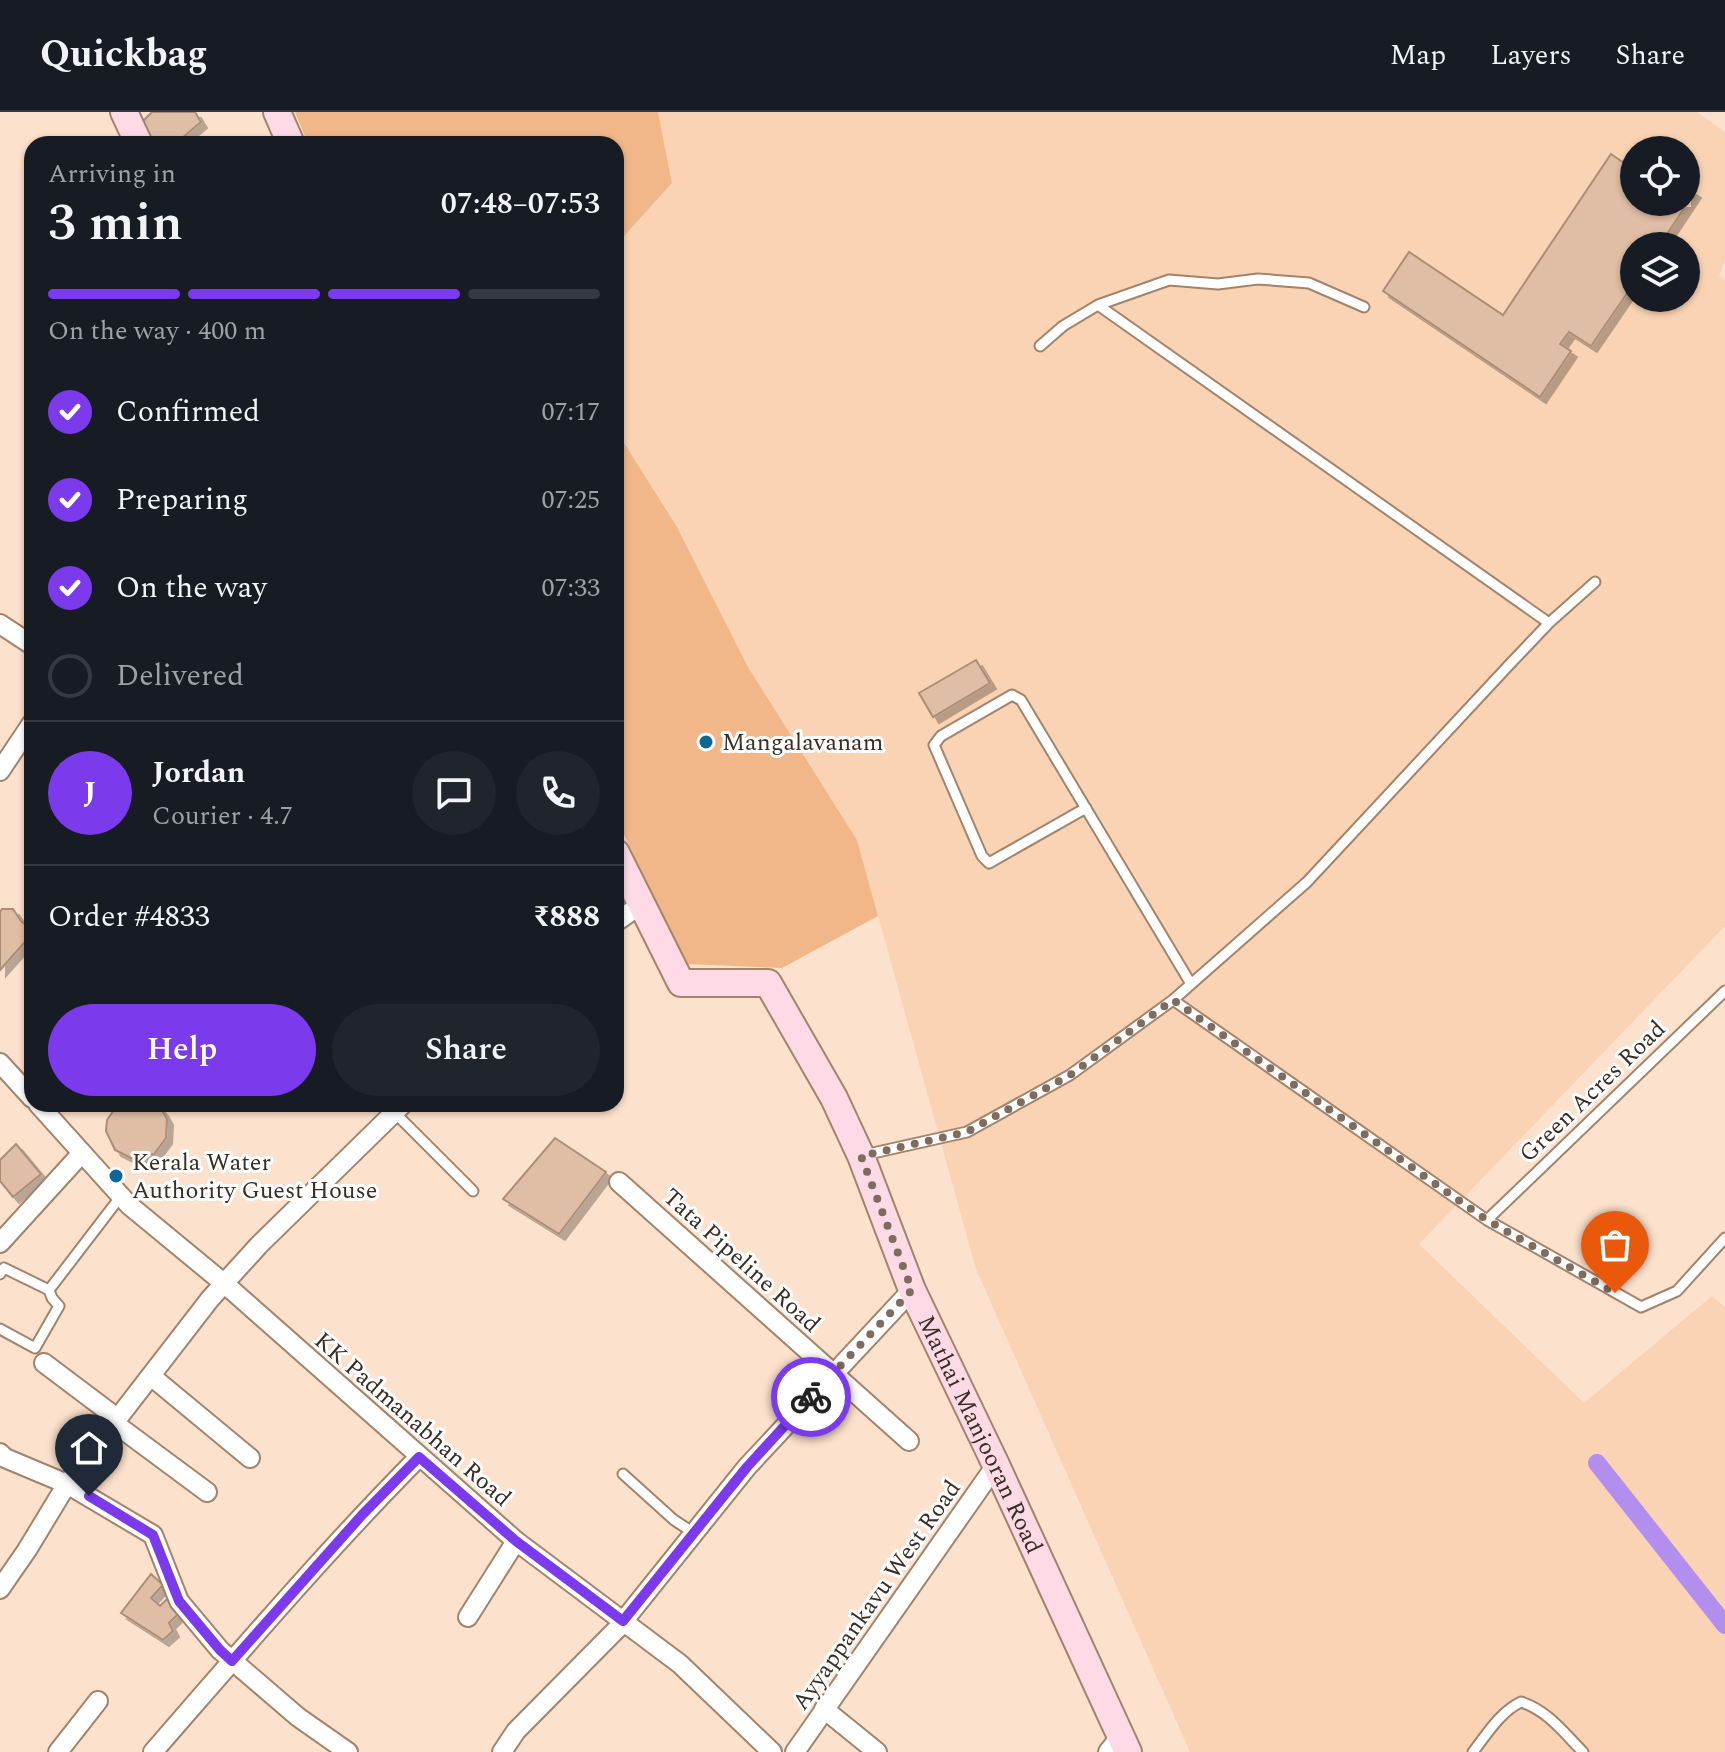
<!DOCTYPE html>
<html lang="en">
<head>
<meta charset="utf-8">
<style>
	:root { --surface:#171b24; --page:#20242c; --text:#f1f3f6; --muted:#9ea1a6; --line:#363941; --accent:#7c3aed }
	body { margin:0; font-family:Spectral,serif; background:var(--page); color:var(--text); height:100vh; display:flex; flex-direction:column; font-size:30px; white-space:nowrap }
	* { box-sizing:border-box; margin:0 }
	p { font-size:26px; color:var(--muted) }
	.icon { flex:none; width:44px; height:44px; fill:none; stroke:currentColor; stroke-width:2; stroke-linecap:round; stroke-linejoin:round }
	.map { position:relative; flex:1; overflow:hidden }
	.details { position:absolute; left:24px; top:24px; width:600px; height:976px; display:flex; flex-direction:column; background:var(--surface); border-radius:24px; box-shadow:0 2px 6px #0004 }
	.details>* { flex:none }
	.tools { position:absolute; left:1620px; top:24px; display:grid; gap:16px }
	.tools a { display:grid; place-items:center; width:80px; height:80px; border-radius:50%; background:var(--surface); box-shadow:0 2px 6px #0004; font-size:40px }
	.pin { position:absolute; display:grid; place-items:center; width:68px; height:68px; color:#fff; margin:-82px -34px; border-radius:50% 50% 50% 0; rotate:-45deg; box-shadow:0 0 8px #0007 }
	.pin .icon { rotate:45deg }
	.courier { position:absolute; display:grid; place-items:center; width:80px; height:80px; margin:-40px; border:6px solid #7c3aed; border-radius:50%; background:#fff; color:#222; box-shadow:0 2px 10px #0007 }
	.headline em { font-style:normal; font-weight:600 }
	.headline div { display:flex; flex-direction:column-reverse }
	.headline { display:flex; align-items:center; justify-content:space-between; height:136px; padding:0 24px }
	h1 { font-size:52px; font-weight:600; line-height:60px }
	.bar { display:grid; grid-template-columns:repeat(4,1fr); gap:12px 8px; align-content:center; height:96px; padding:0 24px }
	.bar i { height:10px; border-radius:6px; background:var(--line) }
	.bar .current { background:var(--accent) }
	.bar p { grid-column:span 4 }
	.line { display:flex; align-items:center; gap:20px; padding:0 24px; border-top:2px solid var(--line) }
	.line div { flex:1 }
	.round { display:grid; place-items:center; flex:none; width:84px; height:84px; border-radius:42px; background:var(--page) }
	ol { padding:0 24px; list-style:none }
	li { display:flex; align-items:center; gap:24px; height:88px }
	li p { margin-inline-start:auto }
	li .icon { padding:8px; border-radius:50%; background:var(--accent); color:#fff; stroke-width:4 }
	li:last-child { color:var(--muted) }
	li i { width:44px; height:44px; border:4px solid var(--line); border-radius:50% }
	.action { display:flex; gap:16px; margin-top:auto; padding:16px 24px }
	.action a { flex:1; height:92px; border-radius:48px; background:var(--accent); color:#fff; font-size:32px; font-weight:600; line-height:92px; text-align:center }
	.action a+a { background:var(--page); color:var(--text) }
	header { display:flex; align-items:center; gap:48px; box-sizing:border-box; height:112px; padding:0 40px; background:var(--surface); border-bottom:2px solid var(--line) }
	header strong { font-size:38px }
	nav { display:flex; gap:44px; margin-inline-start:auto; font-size:28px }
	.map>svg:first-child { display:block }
</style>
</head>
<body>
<header>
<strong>Quickbag</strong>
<nav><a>Map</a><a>Layers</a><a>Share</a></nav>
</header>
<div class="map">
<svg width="1725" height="1640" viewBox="0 0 1725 1640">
	<defs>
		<filter id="shadow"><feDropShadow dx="6" dy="6" stdDeviation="0" flood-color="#0004"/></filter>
	</defs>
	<rect width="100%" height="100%" fill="#fce1cc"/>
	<path fill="#fad3b4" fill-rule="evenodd" d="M658,0H1697L1725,20V148L1719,164L1725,168V814L1419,1132L1584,1291L1712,1184L1725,1195V1640H1190L976,1157L857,728L748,555L677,415L616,318V133L672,71ZM1634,38H1686V90H1634ZM1634,134H1686V186H1634Z"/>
	<path fill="#f1b788" d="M295,0H658L672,71L616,133V32H308Z
		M616,318L677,415L748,555L857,728L878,804L782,856L686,852L616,706Z"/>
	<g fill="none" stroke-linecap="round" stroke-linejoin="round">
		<path stroke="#b28eee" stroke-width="18" d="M1597,1351L1725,1513"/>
	</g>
	<path fill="#dfbea5" stroke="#ac8e76" stroke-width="2" filter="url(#shadow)" d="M152,0H195L201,10L175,32H152L141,11Z
		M1611,42L1634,58V90H1686V74L1695,80L1659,134H1634V171L1591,234L1569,220L1560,232L1571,239L1540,285L1383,179L1409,140L1503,203Z
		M976,548L990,571L933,605L919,581Z
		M2,797H13L21,809L32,818V822L0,858V800Z
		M118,992H156L162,998L167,1007L166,1026L154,1042L133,1047L115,1038L106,1019L107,1008Z
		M555,1026L606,1060L559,1122L503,1087Z
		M16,1032L41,1062L13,1085L0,1069V1048Z
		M151,1462L163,1473L151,1486L160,1494L169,1485L174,1491L171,1494L178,1502L169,1511L173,1519L163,1528L121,1501Z"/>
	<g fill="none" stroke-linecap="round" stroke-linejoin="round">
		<g stroke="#a2846c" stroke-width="13">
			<path id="lane" d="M1098,193L1169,168L1218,172L1258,167L1309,171L1364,195
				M1040,234L1063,214L1098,193L1549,511
				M1086,696L989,751L982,744L934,633L941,624L1012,583L1021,588L1191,872
				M1173,888L1487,1108L1641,1195L1677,1179L1725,1126
				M394,1000L473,1079
				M864,1043L967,1020L1070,963L1173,888L1307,770L1510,552L1549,511L1595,470
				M1487,1108L1725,879
				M0,1162L4,1156L49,1178L52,1186L59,1194L35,1236L0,1217
				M49,1178L121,1084
				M623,1362L674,1408L694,1421
				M1473,1640C1487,1622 1500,1600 1521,1590C1547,1598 1564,1621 1583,1640"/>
		</g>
		<g stroke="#a2846c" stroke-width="22">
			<path id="street" d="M0,512L32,533
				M0,659L32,611
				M616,810L640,793
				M0,951L32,986
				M38,992L129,1093L226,1173L516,1429L680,1552L772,1640
				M619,1070L909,1329
				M0,1131L82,1041
				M44,1251L117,1306
				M151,1264L250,1346
				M114,1311L207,1380
				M0,1341L5,1346L67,1372L153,1423L179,1489L220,1538L298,1605L348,1640
				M0,1477L27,1438L67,1372L210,1187L259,1133L403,992
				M468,1505L516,1429
				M824,1597L877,1640
				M58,1640L98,1589
				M153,1640C240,1540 326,1439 419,1345
				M502,1640L516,1619L617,1517L747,1355L912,1178
				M795,1640L996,1353
				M1108,1640L1121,1624"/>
		</g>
		<g stroke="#a2846c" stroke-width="30">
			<g id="secondary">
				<path d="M124,0L139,32"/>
				<path d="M277,0L291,32"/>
				<path id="s1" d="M616,741L681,871H768L834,986L861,1044L912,1178L996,1353L1128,1640"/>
			</g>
		</g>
		<use href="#lane" stroke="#fff" stroke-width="9"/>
		<use href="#street" stroke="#fff" stroke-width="18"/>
		<use href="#secondary" stroke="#fedae6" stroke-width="26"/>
	</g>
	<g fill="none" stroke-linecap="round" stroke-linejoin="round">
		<path stroke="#7e6c5e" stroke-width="8" stroke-dasharray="0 14.4" d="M811,1285L912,1178L861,1044L967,1020L1070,963L1173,888L1487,1108L1615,1181"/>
		<path stroke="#7c3aed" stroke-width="10" d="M89,1384L153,1423L179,1489L220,1538L232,1549L362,1403L419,1345L516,1429L623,1509L747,1355L811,1285"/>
	</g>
	<g fill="#0d6797" stroke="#fff" stroke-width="3">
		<circle cx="706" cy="630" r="8"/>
		<circle cx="116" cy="1064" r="8"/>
	</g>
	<g text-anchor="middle" stroke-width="6" stroke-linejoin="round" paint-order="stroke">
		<g font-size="24" fill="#3a2d23" stroke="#fff" text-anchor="start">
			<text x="722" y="638">Mangalavanam</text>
			<text x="132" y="1058">Kerala Water<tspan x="132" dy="28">Authority Guest House</tspan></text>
		</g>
		<g font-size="24" fill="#3a2d23" stroke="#fff">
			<text transform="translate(1592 979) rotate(-44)" y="8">Green Acres Road</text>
			<text transform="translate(742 1148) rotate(42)" y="8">Tata Pipeline Road</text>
			<text transform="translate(413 1307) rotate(41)" y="8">KK Padmanabhan Road</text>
			<text dy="8" stroke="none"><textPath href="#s1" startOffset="732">Mathai Manjooran Road</textPath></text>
			<text transform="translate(876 1483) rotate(-55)" y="8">Ayyappankavu West Road</text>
		</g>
	</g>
</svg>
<div class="tools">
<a><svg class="icon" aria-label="locate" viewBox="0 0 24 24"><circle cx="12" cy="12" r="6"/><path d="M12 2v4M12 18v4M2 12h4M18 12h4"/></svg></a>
<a><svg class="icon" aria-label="layers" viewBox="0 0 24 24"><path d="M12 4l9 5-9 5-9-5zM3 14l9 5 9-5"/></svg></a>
</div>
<div class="pin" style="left:1615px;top:1181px;background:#ea580c"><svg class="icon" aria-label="bag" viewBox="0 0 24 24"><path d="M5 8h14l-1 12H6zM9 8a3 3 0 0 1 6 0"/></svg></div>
<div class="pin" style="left:89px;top:1384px;background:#1f2937"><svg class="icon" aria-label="home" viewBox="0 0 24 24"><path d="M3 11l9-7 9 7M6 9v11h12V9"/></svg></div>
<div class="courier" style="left:811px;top:1285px"><svg class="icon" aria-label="bike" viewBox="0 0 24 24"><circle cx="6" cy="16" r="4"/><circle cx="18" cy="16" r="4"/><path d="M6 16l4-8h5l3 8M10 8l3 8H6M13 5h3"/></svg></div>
<section class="details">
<div class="headline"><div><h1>3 min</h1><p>Arriving in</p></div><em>07:48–07:53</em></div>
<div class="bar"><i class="current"></i><i class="current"></i><i class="current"></i><i></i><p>On the way · 400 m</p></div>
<ol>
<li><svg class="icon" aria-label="check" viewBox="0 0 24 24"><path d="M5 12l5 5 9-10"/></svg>Confirmed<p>07:17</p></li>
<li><svg class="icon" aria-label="check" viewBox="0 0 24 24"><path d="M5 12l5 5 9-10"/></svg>Preparing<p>07:25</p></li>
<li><svg class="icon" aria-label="check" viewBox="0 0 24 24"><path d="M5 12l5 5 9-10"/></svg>On the way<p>07:33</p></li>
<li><i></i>Delivered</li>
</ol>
<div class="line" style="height:144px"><b class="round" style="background:var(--accent);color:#fff">J</b><div><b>Jordan</b><p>Courier · 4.7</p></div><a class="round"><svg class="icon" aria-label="chat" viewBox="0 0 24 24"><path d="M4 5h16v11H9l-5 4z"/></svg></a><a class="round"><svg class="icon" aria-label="phone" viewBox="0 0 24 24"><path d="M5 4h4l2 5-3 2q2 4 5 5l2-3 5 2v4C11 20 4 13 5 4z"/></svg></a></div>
<div class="line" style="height:104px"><div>Order #4833</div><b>₹888</b></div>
<div class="action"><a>Help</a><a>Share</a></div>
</section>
</div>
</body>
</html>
